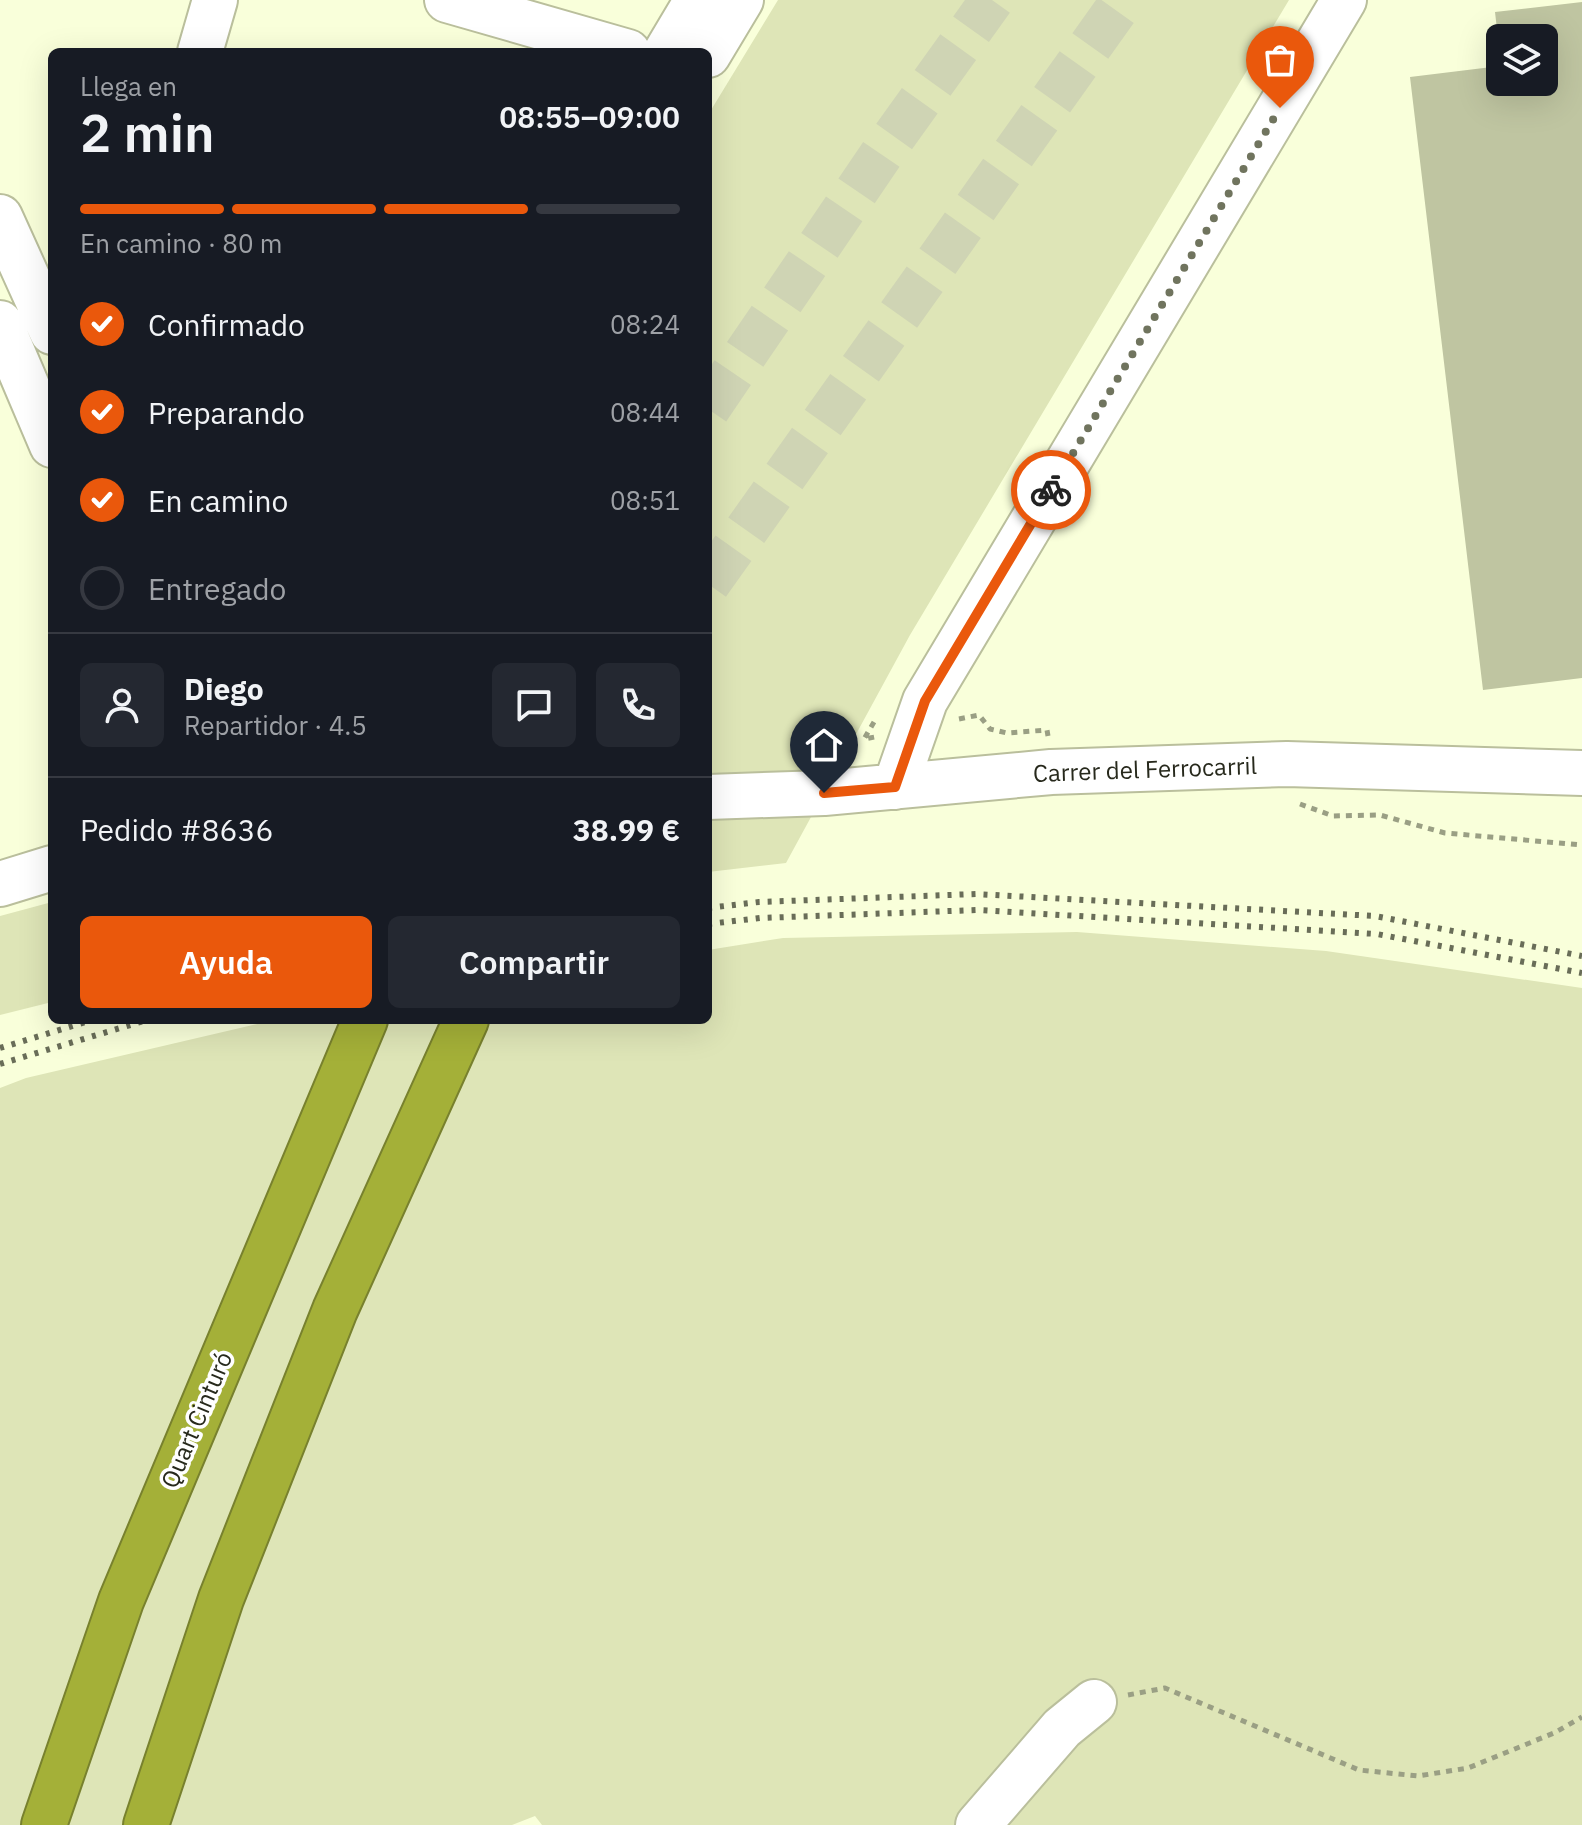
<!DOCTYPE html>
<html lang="es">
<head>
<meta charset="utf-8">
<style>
	:root { --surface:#171b24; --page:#242831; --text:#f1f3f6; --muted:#9ea1a6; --line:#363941; --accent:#ea580c }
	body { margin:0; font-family:"IBM Plex Sans",sans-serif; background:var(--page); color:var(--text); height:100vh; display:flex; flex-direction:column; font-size:30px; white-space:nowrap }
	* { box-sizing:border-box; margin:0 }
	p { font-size:26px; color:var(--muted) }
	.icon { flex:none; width:44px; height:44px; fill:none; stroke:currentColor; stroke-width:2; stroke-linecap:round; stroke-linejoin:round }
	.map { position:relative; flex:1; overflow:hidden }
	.panel { position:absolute; left:48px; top:48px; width:664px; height:976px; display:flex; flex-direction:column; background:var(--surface); border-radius:12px; box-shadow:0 8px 32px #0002 }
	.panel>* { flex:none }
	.buttons { position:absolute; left:1486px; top:24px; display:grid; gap:16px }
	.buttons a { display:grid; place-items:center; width:72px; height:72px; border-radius:12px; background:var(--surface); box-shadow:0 8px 32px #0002; font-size:40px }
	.pin { position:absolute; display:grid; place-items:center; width:68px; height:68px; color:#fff; margin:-82px -34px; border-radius:50% 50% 50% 0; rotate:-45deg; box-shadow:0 0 8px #0007 }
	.pin .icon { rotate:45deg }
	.courier { position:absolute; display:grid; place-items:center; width:80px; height:80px; margin:-40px; border:6px solid #ea580c; border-radius:50%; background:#fff; color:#222; box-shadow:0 2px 10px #0007 }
	.head em { font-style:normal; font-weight:600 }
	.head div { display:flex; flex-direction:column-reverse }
	.head { display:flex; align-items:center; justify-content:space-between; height:136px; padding:0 32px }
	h1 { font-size:52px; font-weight:600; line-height:60px }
	.bar { display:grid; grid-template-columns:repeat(4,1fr); gap:12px 8px; align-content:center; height:96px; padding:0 32px }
	.bar i { height:10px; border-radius:6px; background:var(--line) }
	.bar .on { background:var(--accent) }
	.bar p { grid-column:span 4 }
	.line { display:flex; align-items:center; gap:20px; padding:0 32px; border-top:2px solid var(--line) }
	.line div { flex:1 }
	.round { display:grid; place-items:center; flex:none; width:84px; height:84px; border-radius:12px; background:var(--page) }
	ol { padding:0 32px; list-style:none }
	li { display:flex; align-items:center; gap:24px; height:88px }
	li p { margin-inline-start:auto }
	li .icon { padding:8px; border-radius:50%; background:var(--accent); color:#fff; stroke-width:4 }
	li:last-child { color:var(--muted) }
	li i { width:44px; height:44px; border:4px solid var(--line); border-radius:50% }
	.cta { display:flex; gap:16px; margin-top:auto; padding:16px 32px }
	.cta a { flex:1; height:92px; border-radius:12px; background:var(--accent); color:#fff; font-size:32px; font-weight:600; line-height:92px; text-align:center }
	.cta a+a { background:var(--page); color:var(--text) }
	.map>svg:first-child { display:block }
</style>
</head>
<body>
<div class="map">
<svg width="1582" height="1825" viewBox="0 0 1582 1825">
	<rect width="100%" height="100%" fill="#f9ffda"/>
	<path fill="#dee5b7" d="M778,0H1289L910,635L786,863L708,872V115Z
		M52,902V1002L0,1015V916Z
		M1077,932L1326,951L1582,988V1825H542L535,1816L512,1825H0V1088L26,1078L274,1020H708V950L783,938Z"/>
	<path fill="#bfc5a1" d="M1582,2V678L1483,690L1410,77L1500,66V82H1544V38H1498L1495,12Z"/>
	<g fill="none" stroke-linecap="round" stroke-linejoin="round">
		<path stroke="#cfd4b4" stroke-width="44" stroke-dasharray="44 22" stroke-linecap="butt" d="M708,409L883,152L992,0
			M708,584L1123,0"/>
		<g stroke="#babf9c" stroke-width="48">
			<path id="minor" d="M447,0L628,52
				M200,52L215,0
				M666,52L697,0
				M708,55L741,0
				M0,217L52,332
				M0,323L52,445
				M895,787L925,701L1344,0
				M708,797L824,793L1051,772L1287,764L1582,773
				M0,884L52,868
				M978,1825L1062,1728L1094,1702"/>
		</g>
		<g stroke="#78812e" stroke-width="48">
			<path id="highway" d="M44,1825L121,1601L365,1020
				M146,1825L221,1599L335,1310L466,1020"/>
		</g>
		<path stroke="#9a9f84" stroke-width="5" stroke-dasharray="6 6" stroke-linecap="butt" d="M959,719L979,715L990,729L1007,733L1047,730L1048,736
			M874,722L864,739L875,737
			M1300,804L1333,816L1380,815L1445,833L1582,845
			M1128,1695L1165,1688L1359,1770L1418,1776L1468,1768L1554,1733L1582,1717"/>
		<use href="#minor" stroke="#fff" stroke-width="44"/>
		<use href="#highway" stroke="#a4b038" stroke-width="44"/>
		<path stroke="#696d58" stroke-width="6" stroke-dasharray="4 8" stroke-linecap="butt" d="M708,908L759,902L976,894L1375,916L1582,956
			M708,924L760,918L978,910L1377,934L1582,973
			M0,1048L92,1020
			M0,1064L147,1020"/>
	</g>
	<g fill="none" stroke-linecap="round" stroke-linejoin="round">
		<path stroke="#70745e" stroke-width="8" stroke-dasharray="0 14.4" d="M1051,490L1280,108"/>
		<path stroke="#ea580c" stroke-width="10" d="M824,793L895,787L925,701L1051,490"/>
	</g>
	<g text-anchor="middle" stroke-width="7" stroke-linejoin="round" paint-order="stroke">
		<g font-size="24" fill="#27291c" stroke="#fff">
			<text transform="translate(1145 770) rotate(-2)" y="8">Carrer del Ferrocarril</text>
			<text transform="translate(197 1420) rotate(-67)" y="8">Quart Cinturó</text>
		</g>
	</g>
</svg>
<div class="buttons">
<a><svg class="icon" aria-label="layers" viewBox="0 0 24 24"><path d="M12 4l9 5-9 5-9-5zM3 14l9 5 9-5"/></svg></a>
</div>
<div class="pin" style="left:1280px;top:108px;background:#ea580c"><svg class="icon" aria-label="bag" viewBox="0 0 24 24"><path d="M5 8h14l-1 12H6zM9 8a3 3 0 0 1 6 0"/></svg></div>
<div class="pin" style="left:824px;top:793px;background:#1f2937"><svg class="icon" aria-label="home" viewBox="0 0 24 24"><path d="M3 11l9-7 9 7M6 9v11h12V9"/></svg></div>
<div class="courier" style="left:1051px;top:490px"><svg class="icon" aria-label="bike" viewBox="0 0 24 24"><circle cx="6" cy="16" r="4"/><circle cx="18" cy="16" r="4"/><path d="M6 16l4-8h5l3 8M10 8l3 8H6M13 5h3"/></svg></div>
<section class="panel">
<div class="head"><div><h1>2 min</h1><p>Llega en</p></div><em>08:55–09:00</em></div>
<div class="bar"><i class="on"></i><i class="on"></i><i class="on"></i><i></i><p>En camino · 80 m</p></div>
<ol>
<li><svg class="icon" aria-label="check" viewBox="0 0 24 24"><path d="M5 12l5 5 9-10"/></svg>Confirmado<p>08:24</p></li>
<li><svg class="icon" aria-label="check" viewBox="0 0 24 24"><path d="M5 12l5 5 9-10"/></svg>Preparando<p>08:44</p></li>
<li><svg class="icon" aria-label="check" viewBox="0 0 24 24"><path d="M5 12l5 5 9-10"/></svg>En camino<p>08:51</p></li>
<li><i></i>Entregado</li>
</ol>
<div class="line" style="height:144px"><a class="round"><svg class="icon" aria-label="person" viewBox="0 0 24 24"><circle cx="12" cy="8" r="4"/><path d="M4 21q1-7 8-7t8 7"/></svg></a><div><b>Diego</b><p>Repartidor · 4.5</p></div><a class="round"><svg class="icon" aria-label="chat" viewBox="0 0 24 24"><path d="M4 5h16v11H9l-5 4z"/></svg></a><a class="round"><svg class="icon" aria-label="phone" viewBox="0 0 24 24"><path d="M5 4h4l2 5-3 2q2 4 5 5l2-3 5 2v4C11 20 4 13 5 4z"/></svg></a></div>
<div class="line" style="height:104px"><div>Pedido #8636</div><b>38.99 €</b></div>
<div class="cta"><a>Ayuda</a><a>Compartir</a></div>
</section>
</div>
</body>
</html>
